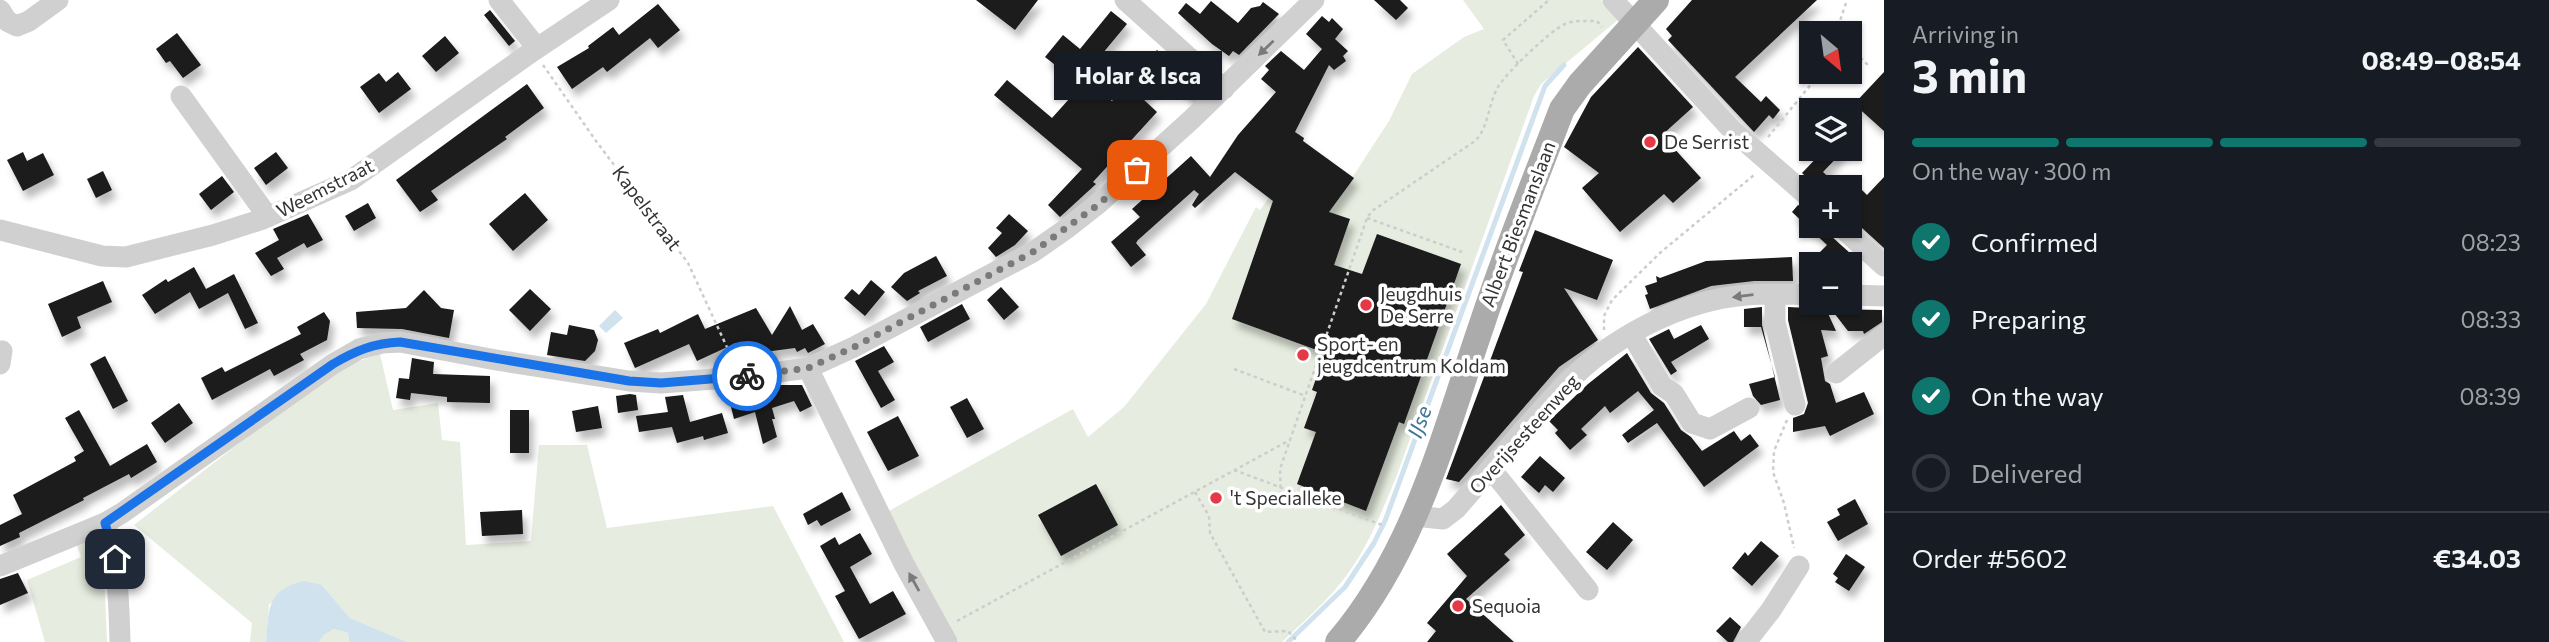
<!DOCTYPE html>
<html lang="en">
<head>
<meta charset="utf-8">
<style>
	:root { --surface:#171b24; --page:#242831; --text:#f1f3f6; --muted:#9ea1a6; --line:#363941; --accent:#0f766e }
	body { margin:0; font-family:Commissioner,sans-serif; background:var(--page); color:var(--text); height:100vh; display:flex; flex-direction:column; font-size:26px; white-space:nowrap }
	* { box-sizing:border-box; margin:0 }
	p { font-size:23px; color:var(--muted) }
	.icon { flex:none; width:38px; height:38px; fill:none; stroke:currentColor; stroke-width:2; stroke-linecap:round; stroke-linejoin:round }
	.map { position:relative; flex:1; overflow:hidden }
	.side { display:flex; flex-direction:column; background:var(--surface); width:665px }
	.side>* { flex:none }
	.needle { width:46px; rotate:151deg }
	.tools { position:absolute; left:1799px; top:21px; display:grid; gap:14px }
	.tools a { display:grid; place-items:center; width:63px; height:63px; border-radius:0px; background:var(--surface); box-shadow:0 2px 5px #0004; font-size:35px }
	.pin { position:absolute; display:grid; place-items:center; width:60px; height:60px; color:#fff; margin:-30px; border-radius:14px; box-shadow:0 4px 10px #0006 }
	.courier { position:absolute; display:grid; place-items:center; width:70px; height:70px; margin:-35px; border:5px solid #1a73e8; border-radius:50%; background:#fff; color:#222; box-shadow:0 2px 9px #0007 }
	.bubble { position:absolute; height:49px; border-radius:0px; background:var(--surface); box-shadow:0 2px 5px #0004; font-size:23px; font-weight:700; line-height:49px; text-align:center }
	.headline em { font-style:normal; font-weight:700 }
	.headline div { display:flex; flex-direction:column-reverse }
	.headline { display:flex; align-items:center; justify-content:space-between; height:119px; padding:0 28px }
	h1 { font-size:46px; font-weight:700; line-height:52px }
	.bar { display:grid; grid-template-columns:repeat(4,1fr); gap:10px 7px; align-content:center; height:84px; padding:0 28px }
	.bar i { height:9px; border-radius:5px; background:var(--line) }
	.bar .on { background:var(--accent) }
	.bar p { grid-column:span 4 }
	.line { display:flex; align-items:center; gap:18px; padding:0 28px; border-top:2px solid var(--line) }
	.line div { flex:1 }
	ol { padding:0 28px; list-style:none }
	li { display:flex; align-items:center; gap:21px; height:77px }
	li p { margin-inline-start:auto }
	li .icon { padding:7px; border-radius:50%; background:var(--accent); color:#fff; stroke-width:4 }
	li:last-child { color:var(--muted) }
	li i { width:38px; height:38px; border:4px solid var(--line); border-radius:50% }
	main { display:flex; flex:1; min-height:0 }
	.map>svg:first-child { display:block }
</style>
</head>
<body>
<main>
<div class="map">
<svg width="1884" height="642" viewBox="0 0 1884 642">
	<defs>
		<filter id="shadow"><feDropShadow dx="4.5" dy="8" stdDeviation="3.5" flood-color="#0004"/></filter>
	</defs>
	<rect width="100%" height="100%" fill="#fff"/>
	<path fill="#e6ecdf" d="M1463,0H1601L1620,18L1541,84L1534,96L1397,475C1383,508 1370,543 1349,572C1331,598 1305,620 1282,642H958L887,512L1073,409L1088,437L1124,407L1206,304L1256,207L1260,210L1287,173L1335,204L1389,121L1412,74L1464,37L1484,29Z
		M380,354L393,410L438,403L442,440L460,442L466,545L531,541L539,445H587L607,528L773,506L844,642H407L350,618L322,585L269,604L266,642H250L252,623L134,525L335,369Z
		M90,539L103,549L107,642H45L27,580L81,557L76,543Z
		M334,629L348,633L349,642H319L324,635Z"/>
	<path fill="#cfe2ee" d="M615,310L623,318L606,333L599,326Z
		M304,581L322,585L350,618L407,642H349L348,633L334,629L324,635L319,642H266C269,609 266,590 304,581Z"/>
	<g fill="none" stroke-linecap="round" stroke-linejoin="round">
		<path stroke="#cfe2ee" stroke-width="5" d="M1288,642L1345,587L1374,543L1385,521L1545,86L1564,65"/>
	</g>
	<path fill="#1a1a1a" filter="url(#shadow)" d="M976,0H1038L1015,30Z
		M1374,0H1400L1408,8L1396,20Z
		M1692,0H1817L1735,77L1761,102L1766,96L1780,110L1773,119L1769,115L1754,132L1668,40L1672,36L1666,29Z
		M1211,1L1238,23L1251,8L1260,6L1263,2L1279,14L1239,55L1233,51L1229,56L1212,44L1178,13L1186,3L1200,14Z
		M658,4L680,30L658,48L650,38L607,72L603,67L572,89L557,67L589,48L588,46L613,27L619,35Z
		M490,10L515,41L509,46L484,15Z
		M1111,11L1127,24L1078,83L1045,57L1063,35L1080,49Z
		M1322,16L1329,22L1332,18L1343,29L1335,39L1348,51L1343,56L1346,61L1334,70L1329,65L1295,132L1304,138L1303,141L1354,178L1329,212L1350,219L1334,265L1362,274L1377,234L1461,264L1404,424L1399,422L1366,511L1297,484L1316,432L1304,428L1317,392L1312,390L1325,353L1232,319L1273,201L1235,172L1195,208L1192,205L1199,194L1194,190L1138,240L1136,243L1146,255L1131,267L1111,242L1140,217L1132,209L1191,156L1210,177L1238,135L1276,92L1261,79L1269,70L1265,66L1281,51L1304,70L1322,49L1306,34Z
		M177,33L201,65L183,78L170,61L166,63L156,49Z
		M445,36L459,53L436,72L422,56Z
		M1638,47L1693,107L1662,135L1701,178L1673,203L1664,194L1620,232L1582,188L1599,173L1564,147L1591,97Z
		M1157,50L1202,91L1193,100L1165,75L1143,99L1157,112L1093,182L1096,184L1060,217L1048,205L1082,169L994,95L1007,80L1052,118L1087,79L1112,101Z
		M398,72L411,89L379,113L360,87L379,73L386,82Z
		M1884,72V131L1854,104Z
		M527,84L544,108L505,137L507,139L431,191L438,200L420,212L396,180Z
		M1825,149H1845L1823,172L1839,187H1817L1802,173Z
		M23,152L27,161L43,153L54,175L23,191L7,160Z
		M276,152L288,168L266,185L254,168Z
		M103,171L112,190L96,198L87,179Z
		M222,176L234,192L211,210L199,194Z
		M1884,177V248L1850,217V190L1856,184L1867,195Z
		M525,193L548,220L513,251L489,224Z
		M368,203L376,218L354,231L345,216Z
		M1798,205L1811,212V226H1827L1831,236L1851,254L1841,264H1808L1827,245L1792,212Z
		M308,214L323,240L307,248L304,243L277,258L284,269L271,276L255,253L279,240L273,229Z
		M1009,214L1028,231L1015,245L996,257L988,248L1002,233L996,228Z
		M1535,230L1613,260L1597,300L1564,288L1598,340L1559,367L1459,482L1446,479L1523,272L1519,271Z
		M936,256L947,276L918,291L920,293L907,301L891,287L904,273Z
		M1792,257L1793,281H1754L1711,286L1650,309L1645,295L1648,294L1645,286L1657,282L1656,276L1660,278L1706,261Z
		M194,267L206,289L234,274L258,323L245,329L228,293L199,309L190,292L155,314L142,295L166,279L168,282Z
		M871,280L885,292L865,316L844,298L852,289L859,295Z
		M103,281L112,302L77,317L81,328L62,337L48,304Z
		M1001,287L1019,307L1004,320L987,300Z
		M530,289L551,309L530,331L509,310Z
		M424,290L441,308L454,310L449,338L402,329L357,328L356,312L406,308Z
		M962,304L970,319L928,342L920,327Z
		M790,306L802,330L813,324L825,344L808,353L805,348L797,352L795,348L742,355L736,343L697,361L689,344L635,368L624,343L658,329L660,333L698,314L705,329L756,308L772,335Z
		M1762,307V325L1780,400L1761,405L1753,396L1749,384L1775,377L1761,327H1744V309Z
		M1788,307L1826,309L1836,331L1821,330L1828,356L1821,358L1825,381L1830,384L1836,403L1864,392L1874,414L1830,436L1825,426L1793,432V418L1804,414L1808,403L1788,320Z
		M1831,309L1882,310V322L1864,334L1863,331H1848Z
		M324,312L330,321L327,340L300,354L304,360L274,376L270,369L212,400L201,378L222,367L225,372L301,334L297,327Z
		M569,325L594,330L598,340L595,351L585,361L547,355L551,332L567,335Z
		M1701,325L1709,339L1671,362L1677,371L1671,375L1649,339L1669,329L1674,339Z
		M884,346L894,362L878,371L895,400L881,408L855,361Z
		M1627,353L1651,393L1664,403L1681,430L1691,437L1702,451L1734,431L1741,441L1750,434L1759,446L1704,487L1657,423L1628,443L1622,435L1654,410L1638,391L1610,413L1605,406L1581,429L1587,435L1570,450L1555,433L1558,430L1549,421L1588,384Z
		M105,356L128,401L113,409L90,364Z
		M412,358L434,362L433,374L490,376V403L447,402V397L411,393L410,400L396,398L399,378L409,379Z
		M780,385H802L812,406L800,412L794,401L772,408L775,419H772L777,437L763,444L755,412L734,419L727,391Z
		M630,394L636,395L638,410L618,413L616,396Z
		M683,395L690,422L722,413L728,433L704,440L703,436L677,443L672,427L639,432L636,416L668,412L665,397Z
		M967,398L984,429L967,438L950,407Z
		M179,403L193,423L165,443L151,423Z
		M598,406L602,428L576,432L572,411Z
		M79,410L110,466L147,444L157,462L131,478L129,474L83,498L84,500L19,533L20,537L0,546V525L22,514L13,495L76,461L74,457L84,451L65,418Z
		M510,410H529V453H510Z
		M898,416L919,456L888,471L867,432Z
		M1540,456L1565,478L1553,492L1545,485L1539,493L1521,477Z
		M1096,484L1118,525L1061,556L1038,515Z
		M842,492L851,510L821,526L817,520L808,525L803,514Z
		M1855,499L1868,524L1838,541L1827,522L1840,515L1837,509Z
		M1501,505L1525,535L1504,554L1510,560L1466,599L1514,642H1427L1436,631L1427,623L1467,576L1447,554Z
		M522,510L523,534L482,536L480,512Z
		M1613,522L1633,540L1607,570L1586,552Z
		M860,533L872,554L850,567L870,604L893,591L906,614L859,639L835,596L845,591L820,546L835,537L839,545Z
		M1761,541L1779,556L1752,586L1732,568L1745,552L1748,556Z
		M1846,554L1865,567L1849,591L1835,582L1838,578L1833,574Z
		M18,573L28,593L0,605V579Z
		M1730,617L1741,627L1733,642H1728L1716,631Z"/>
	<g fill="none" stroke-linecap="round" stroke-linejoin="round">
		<path stroke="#cdcdcd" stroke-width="2.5" stroke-dasharray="3.5 3.5" stroke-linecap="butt" d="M1836,33L1847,0
			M1850,48L1868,65
			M1518,64L1503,40L1549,0
			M543,65L596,141L688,263L732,358
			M1768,137L1821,72
			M1367,218L1462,252
			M1604,330V316L1612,300L1661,252L1754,175
			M1234,369L1303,395
			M1787,420L1774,451L1773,472L1784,503L1794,548
			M1234,470L1385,526
			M1195,492L1209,516L1210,533L1265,632L1288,631L1298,642
			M1281,502L1280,469L1367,218L1372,211L1475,141C1489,127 1488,104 1498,87C1506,73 1551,30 1565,24C1575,20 1586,21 1597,21L1602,27
			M957,621L1290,440"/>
		<path stroke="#d0d0d0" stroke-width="21" d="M499,0L537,48
			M1125,0L1224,89
			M1613,0L1732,130L1811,199
			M0,10L7,21L17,26L29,21L58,0
			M181,96L268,217
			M1840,226L1884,266
			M0,230L102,256L126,257L213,235L263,219L351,180L533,51L609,0
			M1775,294V322L1795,405
			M1850,295L1884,296
			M1632,335L1662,386L1674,394L1692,423L1710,429L1749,408
			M0,364L2,351
			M808,368L904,564L947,642
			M1836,373L1884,335
			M1491,469L1588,590
			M1415,516L1443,519L1456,509C1492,468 1527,424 1565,385C1610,338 1681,300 1747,295C1768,293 1790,294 1811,295
			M105,523C118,562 119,601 120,642
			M0,566L105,523L122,513L333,364L359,349L382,343L400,342L496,360L629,381L661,383L741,377L808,368L854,347L1033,252L1066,229L1099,203L1192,119L1314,0
			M1746,642L1771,610L1799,566"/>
		<path stroke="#ababab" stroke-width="26" d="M1338,642C1415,552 1444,434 1482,324C1506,251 1535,180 1562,109L1580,84L1656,0"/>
	</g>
	<defs><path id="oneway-solid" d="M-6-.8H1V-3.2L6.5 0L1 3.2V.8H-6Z" transform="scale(1.75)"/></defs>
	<g fill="#7a7a7a">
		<use href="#oneway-solid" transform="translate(1266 48) rotate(136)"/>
		<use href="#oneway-solid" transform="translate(1743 296) rotate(173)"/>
		<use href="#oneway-solid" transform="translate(914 582) rotate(-119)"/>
	</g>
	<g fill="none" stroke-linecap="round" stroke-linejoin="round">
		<path stroke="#7a7a7a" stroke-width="7" stroke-dasharray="0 12.6" d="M747,376L808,368L854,347L1033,252L1099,204L1137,170"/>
		<path stroke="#1a73e8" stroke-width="9" d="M115,559L105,523L333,364C355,351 374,343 400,342L629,381L661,383L747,376"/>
	</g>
	<g fill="#e63946" stroke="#fff" stroke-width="2.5">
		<circle cx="1650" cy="142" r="7"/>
		<circle cx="1366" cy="305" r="7"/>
		<circle cx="1303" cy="355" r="7"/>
		<circle cx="1216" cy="498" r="7"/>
		<circle cx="1458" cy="606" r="7"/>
	</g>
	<g text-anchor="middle" stroke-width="7" stroke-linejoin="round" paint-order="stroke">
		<g font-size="19" fill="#333" stroke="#fff" text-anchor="start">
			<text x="1664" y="149">De Serrist</text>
			<text x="1380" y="301">Jeugdhuis<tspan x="1380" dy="22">De Serre</tspan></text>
			<text x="1317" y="351">Sport- en<tspan x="1317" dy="22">jeugdcentrum Koldam</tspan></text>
			<text x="1230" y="505">'t Specialleke</text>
			<text x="1472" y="613">Sequoia</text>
		</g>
		<g font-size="19" fill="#333" stroke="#fff">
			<text transform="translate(325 188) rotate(-27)" y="7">Weemstraat</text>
			<text transform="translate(647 208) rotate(53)" y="7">Kapelstraat</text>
			<text transform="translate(1518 224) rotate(-69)" y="7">Albert Biesmanslaan</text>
			<text transform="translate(1524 434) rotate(-48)" y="7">Overijsesteenweg</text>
		</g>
		<g font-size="21" font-style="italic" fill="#3f7597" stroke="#fff">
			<text transform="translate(1420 422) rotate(-70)" y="7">IJse</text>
		</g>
	</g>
</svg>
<div class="tools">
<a><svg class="needle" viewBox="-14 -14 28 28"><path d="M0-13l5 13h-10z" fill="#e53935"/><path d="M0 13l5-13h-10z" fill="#9ea1a6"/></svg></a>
<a><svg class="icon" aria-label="layers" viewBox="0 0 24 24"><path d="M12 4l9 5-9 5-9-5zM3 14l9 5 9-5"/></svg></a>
<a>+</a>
<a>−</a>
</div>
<div class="pin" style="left:1137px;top:170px;background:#ea580c"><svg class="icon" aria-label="bag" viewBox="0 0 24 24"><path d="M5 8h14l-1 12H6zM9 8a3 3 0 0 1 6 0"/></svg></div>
<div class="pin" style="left:115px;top:559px;background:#1f2937"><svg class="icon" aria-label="home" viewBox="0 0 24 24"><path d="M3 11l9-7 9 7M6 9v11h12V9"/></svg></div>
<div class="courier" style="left:747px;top:376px"><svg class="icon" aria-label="bike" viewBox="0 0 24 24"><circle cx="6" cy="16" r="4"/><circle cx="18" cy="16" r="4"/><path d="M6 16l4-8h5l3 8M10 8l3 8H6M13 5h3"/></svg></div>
<div class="bubble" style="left:1054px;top:51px;width:168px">Holar &amp; Isca</div>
</div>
<section class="side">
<div class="headline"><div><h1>3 min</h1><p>Arriving in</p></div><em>08:49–08:54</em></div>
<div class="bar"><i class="on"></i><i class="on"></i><i class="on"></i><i></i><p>On the way · 300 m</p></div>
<ol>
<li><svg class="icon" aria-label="check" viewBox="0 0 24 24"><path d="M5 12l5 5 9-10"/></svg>Confirmed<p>08:23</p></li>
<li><svg class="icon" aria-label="check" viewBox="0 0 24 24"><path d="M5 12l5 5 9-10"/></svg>Preparing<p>08:33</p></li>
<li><svg class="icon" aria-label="check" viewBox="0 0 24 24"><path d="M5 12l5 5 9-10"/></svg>On the way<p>08:39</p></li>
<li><i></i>Delivered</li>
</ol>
<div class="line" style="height:91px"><div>Order #5602</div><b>€34.03</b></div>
</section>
</main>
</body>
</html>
